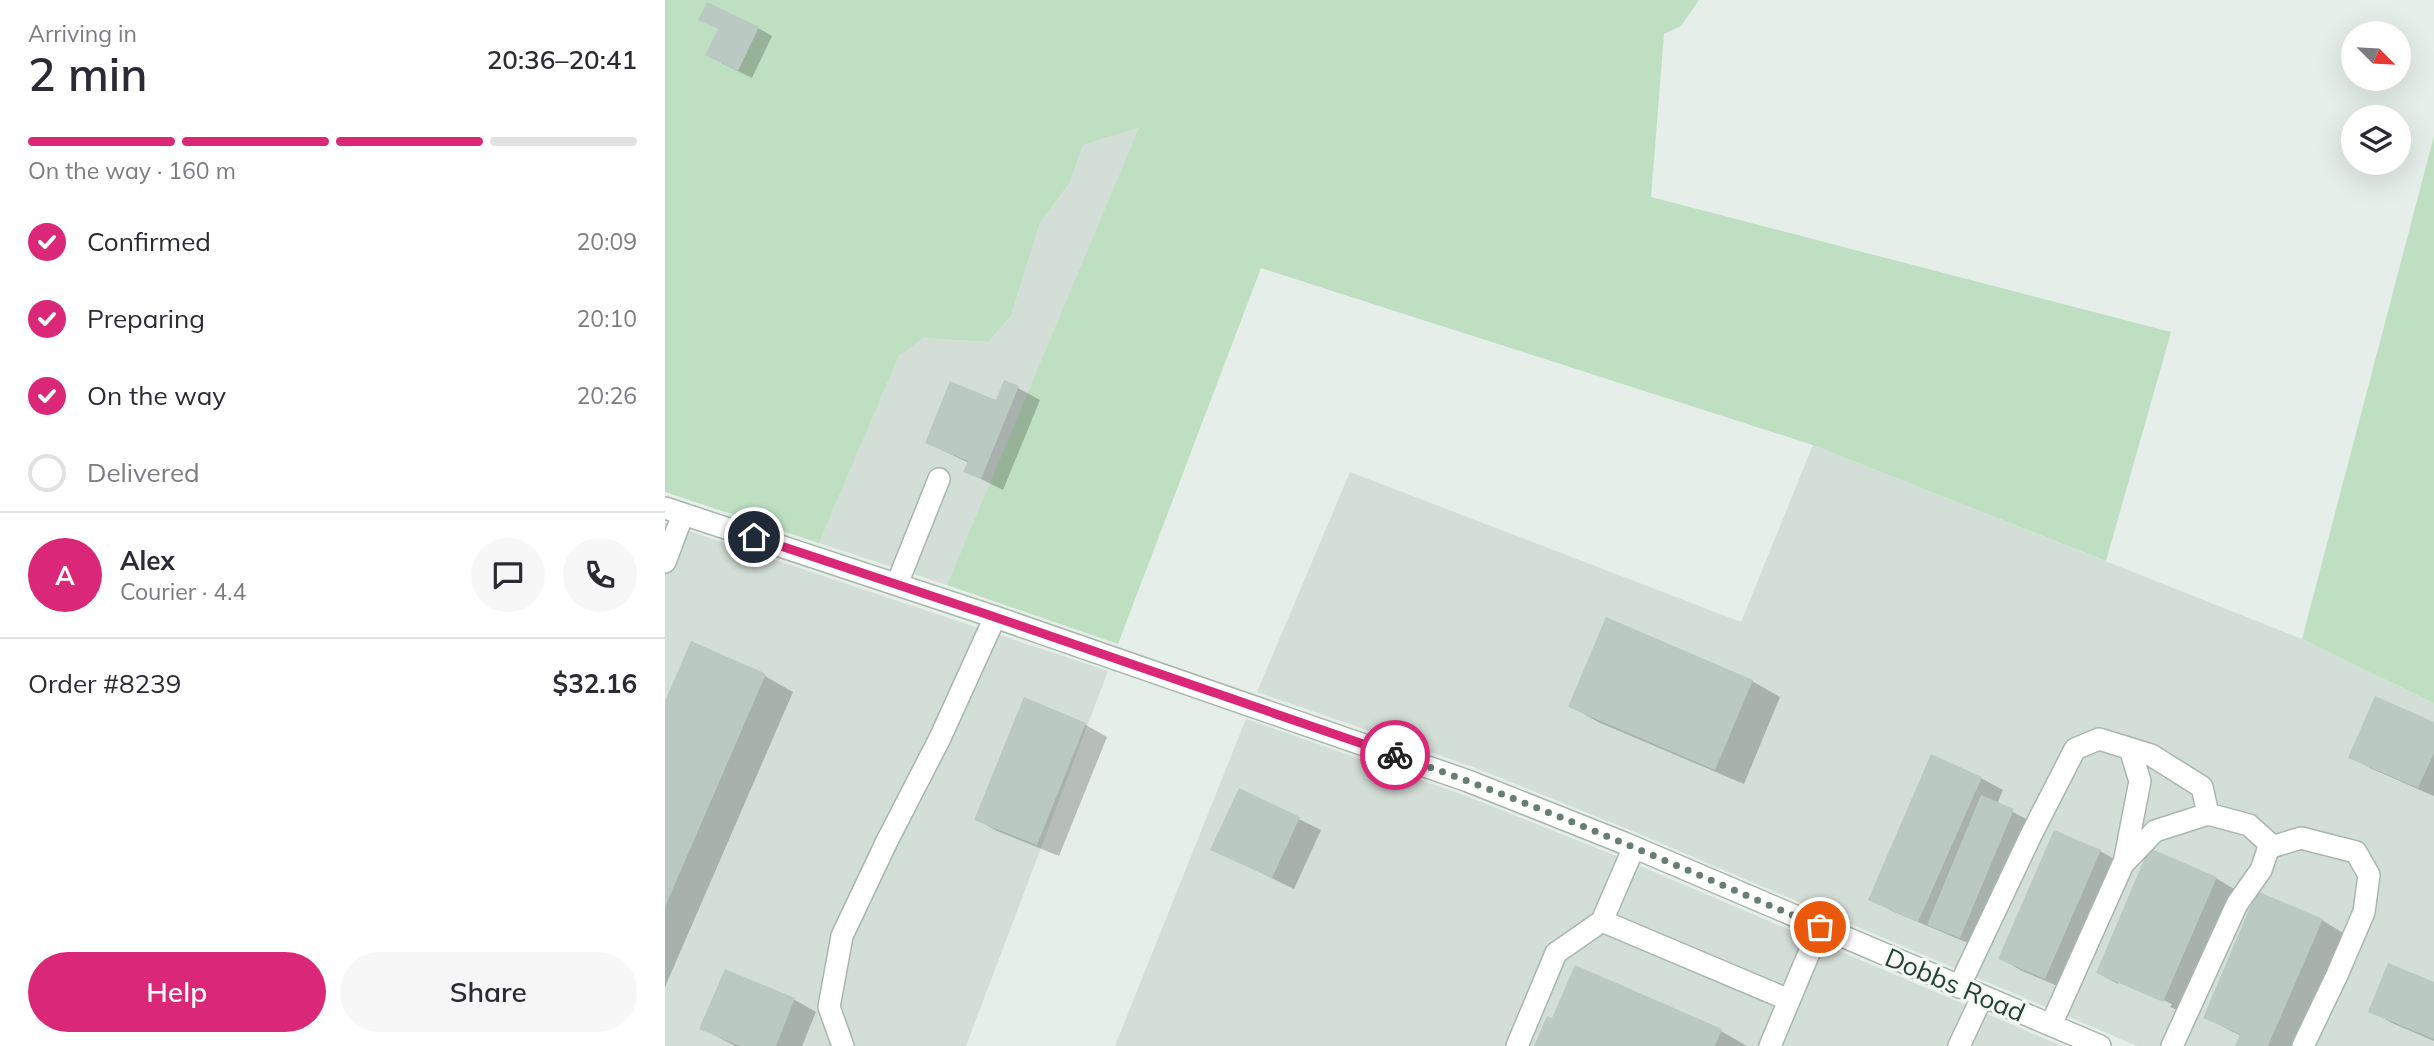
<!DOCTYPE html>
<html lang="en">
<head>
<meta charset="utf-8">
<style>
	:root { --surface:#fff; --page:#f7f7f7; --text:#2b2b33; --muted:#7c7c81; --line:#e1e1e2; --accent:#db2777 }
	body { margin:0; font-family:Mulish,sans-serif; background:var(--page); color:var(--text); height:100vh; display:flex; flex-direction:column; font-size:26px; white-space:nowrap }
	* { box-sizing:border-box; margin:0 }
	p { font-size:23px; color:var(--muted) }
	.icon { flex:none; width:38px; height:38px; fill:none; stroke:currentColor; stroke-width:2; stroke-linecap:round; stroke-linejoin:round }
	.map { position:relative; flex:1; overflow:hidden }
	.drawer { display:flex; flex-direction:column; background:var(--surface); width:665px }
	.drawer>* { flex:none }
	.needle { width:46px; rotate:114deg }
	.tools { position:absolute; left:1676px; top:21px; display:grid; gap:14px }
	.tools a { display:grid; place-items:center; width:70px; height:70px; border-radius:50%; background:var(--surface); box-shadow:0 7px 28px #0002; font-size:35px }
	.pin { position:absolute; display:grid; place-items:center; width:60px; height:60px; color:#fff; margin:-30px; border:4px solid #fff; border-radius:50%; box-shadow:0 2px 7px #0007 }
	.courier { position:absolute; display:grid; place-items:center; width:70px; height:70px; margin:-35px; border:5px solid #db2777; border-radius:50%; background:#fff; color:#222; box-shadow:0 2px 9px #0007 }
	.overview em { font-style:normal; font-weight:600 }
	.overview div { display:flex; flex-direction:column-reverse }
	.overview { display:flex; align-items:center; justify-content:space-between; height:119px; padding:0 28px }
	h1 { font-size:46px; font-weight:600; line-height:52px }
	.bar { display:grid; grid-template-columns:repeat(4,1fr); gap:10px 7px; align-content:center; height:84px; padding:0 28px }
	.bar i { height:9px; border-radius:5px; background:var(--line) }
	.bar .active { background:var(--accent) }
	.bar p { grid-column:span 4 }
	.line { display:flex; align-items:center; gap:18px; padding:0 28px; border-top:2px solid var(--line) }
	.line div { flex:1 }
	.round { display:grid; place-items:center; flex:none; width:74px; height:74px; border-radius:37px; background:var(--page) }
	ol { padding:0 28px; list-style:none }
	li { display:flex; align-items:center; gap:21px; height:77px }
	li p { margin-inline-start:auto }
	li .icon { padding:7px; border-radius:50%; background:var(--accent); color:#fff; stroke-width:4 }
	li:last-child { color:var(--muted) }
	li i { width:38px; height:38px; border:4px solid var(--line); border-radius:50% }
	.primary-button { display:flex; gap:14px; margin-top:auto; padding:14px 28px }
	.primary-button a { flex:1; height:80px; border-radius:42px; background:var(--accent); color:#fff; font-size:28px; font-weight:600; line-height:80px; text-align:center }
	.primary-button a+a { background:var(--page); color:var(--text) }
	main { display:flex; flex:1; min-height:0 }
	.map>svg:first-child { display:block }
</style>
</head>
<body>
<main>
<section class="drawer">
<div class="overview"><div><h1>2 min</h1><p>Arriving in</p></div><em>20:36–20:41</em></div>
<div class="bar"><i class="active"></i><i class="active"></i><i class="active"></i><i></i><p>On the way · 160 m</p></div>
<ol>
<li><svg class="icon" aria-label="check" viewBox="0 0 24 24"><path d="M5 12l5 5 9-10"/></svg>Confirmed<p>20:09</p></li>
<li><svg class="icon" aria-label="check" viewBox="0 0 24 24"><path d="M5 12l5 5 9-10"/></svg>Preparing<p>20:10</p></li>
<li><svg class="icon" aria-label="check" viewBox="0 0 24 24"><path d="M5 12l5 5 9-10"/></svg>On the way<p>20:26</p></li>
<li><i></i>Delivered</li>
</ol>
<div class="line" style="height:126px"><b class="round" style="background:var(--accent);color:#fff">A</b><div><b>Alex</b><p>Courier · 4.4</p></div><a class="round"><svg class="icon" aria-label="chat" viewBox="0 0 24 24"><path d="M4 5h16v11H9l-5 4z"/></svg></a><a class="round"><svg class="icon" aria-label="phone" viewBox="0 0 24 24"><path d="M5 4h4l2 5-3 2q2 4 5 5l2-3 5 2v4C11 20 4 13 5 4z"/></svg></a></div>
<div class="line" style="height:91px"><div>Order #8239</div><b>$32.16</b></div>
<div class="primary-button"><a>Help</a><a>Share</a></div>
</section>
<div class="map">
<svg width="1769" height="1046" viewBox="0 0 1769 1046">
	<rect width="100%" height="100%" fill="#e5eee8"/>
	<path fill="#d3ded7" d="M475,128L282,585L154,543L234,356L258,338L323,342L346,316L375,223L405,182L418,145Z
		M1148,445L1637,639L1769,703V1046H1472L965,830L808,767L592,692L685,472L1076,622Z
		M0,523L443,671L301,1046H0Z
		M581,719L799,795L954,857L1397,1046H450Z"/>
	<path fill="#bedfc1" d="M0,0H1034L1016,26L999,34L986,197L1506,332L1441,561L1148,445L596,268L453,644L282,585L474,128L418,145L405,182L375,223L346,316L323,342L258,338L234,356L154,543L0,492Z
		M1769,136V703L1637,639Z"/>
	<path fill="#0003" d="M93,28L107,36L87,78L56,63Z
		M353,388L375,400L338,490L300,471L304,463L262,443Z
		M942,619L1087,681L1115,697L1079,784L933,722L905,706Z
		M27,644L100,676L128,692L0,987V705Z
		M360,700L421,725L442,737L394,856L332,831L311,819Z
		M1769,724V796L1707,769L1685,757Z
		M1316,778L1338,790L1332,804L1369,823L1317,949L1227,911L1205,899Z
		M575,790L656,830L629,889L547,849Z
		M1435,851L1456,863L1402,990L1357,971L1335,958Z
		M1551,878L1572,891L1520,1013L1505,1007L1507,1004L1453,981V984L1433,973Z
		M1657,920L1678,933L1630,1046H1571L1576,1036L1541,1018Z
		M911,967L1056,1031L1082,1046H871L888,1020Z
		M61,971L130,1000L151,1012L137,1046H70L36,1028Z
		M1769,984V1041L1727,1023L1705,1011Z"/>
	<path fill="#bac9c1" d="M42,2L94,27L73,71L40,55L53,29L33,20Z
		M339,380L354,386L316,479L298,472L303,461L260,443L285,381L331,400Z
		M941,617L1088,680L1050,770L903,707Z
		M26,641L101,674L0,907V701Z
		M1710,696L1769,722V753L1753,788L1683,758Z
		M359,697L421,723L372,845L309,820Z
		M1266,754L1317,777L1253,922L1203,900Z
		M574,788L635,817L607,878L545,850Z
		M1316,795L1349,809L1295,938L1262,925Z
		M1389,830L1436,850L1380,979L1333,959Z
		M1484,848L1552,877L1498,1002L1431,973Z
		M1592,891L1658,919L1603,1046H1570L1575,1034L1538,1018Z
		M1723,963L1769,982V1039L1703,1012Z
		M910,965L1057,1029L1050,1046H869L882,1016L887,1018Z
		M60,969L130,998L111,1046H75L34,1029Z"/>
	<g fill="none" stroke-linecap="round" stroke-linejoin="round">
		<g stroke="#a7b7ae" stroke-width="24">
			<path id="minor" d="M0,508L330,617L803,781L959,843L1435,1046
				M0,562L18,514
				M232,584L274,479
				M1603,848L1636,838L1691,852L1704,875L1699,912L1672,975L1638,1046
				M1459,863L1475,781L1465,749
				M937,921L1124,1000
				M1294,987L1366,835L1410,749L1434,739L1486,755L1537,787L1543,814
				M1386,1025L1458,864L1490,831L1543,814L1584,825L1605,844L1596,870L1572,904L1507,1046
				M178,1046L164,1007L177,936L222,841L275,738L330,617
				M852,1046L891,953L937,921L969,847
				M1105,1046L1155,927
				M1294,1046L1317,997"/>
		</g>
		<use href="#minor" stroke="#fff" stroke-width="21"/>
	</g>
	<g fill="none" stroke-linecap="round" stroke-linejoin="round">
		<path stroke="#677e72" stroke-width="7" stroke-dasharray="0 12.6" d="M730,755C875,805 1015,867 1155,927"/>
		<path stroke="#db2777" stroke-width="9" d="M89,537L321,614L730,755"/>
	</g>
	<g text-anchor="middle" stroke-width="6" stroke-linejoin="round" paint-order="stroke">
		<g font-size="26" fill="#234133" stroke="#f6faf7">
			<text transform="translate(1290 985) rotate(23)" y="9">Dobbs Road</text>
		</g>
	</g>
</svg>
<div class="tools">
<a><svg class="needle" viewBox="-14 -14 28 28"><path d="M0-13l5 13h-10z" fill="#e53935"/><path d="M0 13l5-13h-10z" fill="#7c7c81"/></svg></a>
<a><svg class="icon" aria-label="layers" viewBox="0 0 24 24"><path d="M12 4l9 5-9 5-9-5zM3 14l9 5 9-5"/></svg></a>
</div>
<div class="pin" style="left:1155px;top:927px;background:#ea580c"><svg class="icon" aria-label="bag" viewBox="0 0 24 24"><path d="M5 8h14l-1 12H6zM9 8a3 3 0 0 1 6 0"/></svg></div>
<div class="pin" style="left:89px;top:537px;background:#1f2937"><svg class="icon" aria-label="home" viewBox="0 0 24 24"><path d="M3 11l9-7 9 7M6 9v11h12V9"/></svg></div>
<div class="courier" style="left:730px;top:755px"><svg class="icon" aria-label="bike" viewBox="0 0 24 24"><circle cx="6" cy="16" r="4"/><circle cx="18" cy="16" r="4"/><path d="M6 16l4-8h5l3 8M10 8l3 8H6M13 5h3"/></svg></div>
</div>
</main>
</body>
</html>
